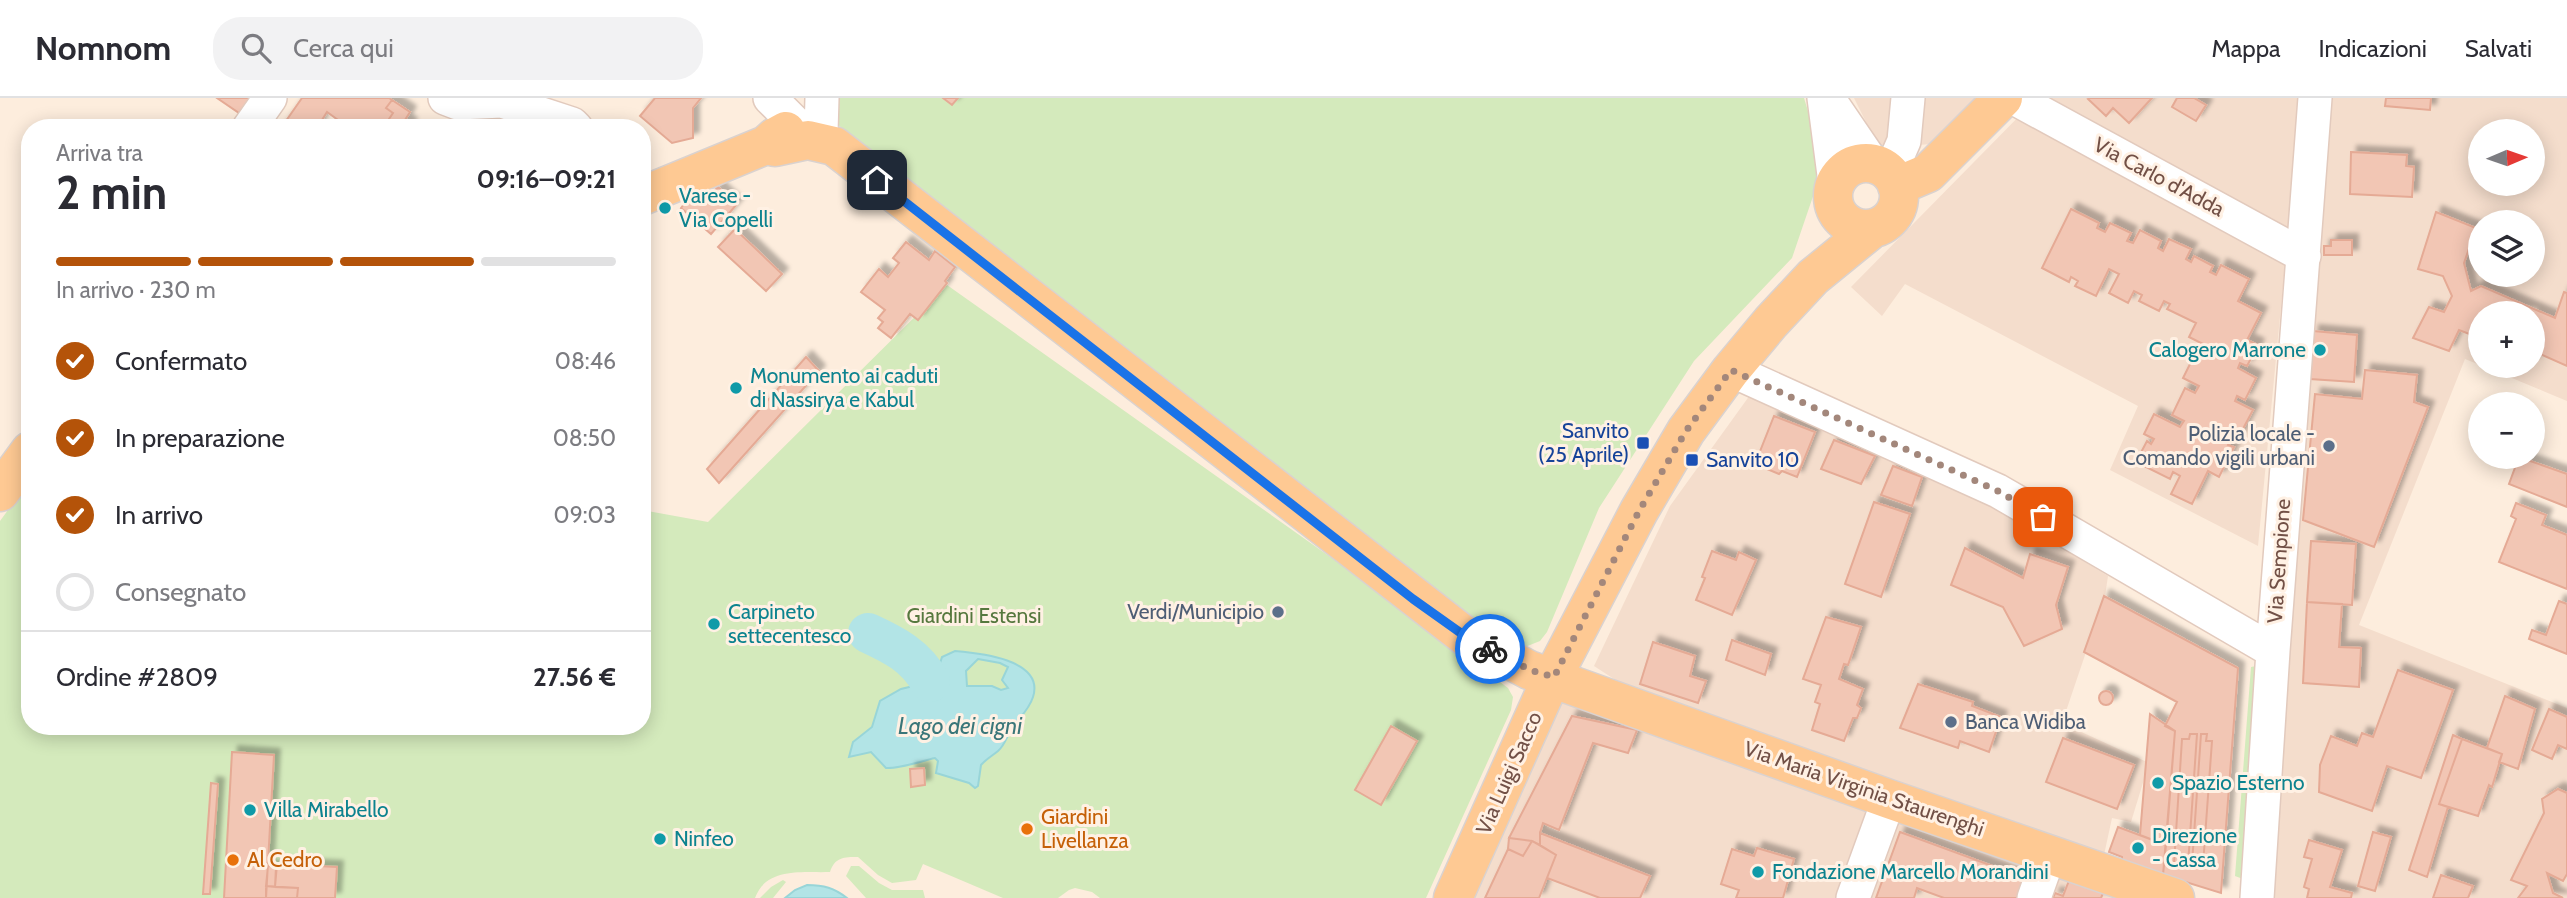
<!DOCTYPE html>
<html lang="it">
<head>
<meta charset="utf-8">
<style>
	:root { --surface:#fff; --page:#f2f2f3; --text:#2b2b33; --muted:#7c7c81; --line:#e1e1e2; --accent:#b45309 }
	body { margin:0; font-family:Cabin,sans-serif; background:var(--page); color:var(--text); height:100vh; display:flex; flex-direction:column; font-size:26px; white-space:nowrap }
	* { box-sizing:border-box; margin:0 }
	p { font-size:23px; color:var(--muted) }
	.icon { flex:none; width:38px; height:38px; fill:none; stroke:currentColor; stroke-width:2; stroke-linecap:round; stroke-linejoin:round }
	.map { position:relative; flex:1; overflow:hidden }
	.sheet { position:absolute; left:21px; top:21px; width:630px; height:616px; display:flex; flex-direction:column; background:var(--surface); border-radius:28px; box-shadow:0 4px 18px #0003 }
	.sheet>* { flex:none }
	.needle { width:46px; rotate:88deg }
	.controls { position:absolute; left:2468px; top:21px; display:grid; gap:14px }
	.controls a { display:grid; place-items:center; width:77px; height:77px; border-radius:50%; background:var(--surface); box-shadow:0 4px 18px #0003; font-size:35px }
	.pin { position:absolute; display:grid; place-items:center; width:60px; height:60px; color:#fff; margin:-30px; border-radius:14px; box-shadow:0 4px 10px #0006 }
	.courier { position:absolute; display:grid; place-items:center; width:70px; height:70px; margin:-35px; border:5px solid #1a73e8; border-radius:50%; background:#fff; color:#222; box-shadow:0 2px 9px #0007 }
	.head em { font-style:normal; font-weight:800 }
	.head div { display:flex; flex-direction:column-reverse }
	.head { display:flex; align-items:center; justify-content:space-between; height:119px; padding:0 35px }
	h1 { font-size:46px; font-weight:800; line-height:52px }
	.bar { display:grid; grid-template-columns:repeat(4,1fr); gap:10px 7px; align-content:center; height:84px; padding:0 35px }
	.bar i { height:9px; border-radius:5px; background:var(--line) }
	.bar .on { background:var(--accent) }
	.bar p { grid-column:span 4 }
	.line { display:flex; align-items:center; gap:18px; padding:0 35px; border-top:2px solid var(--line) }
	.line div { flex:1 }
	ol { padding:0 35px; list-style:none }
	li { display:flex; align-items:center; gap:21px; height:77px }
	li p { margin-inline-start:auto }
	li .icon { padding:7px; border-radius:50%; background:var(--accent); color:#fff; stroke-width:4 }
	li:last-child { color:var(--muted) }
	li i { width:38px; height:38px; border:4px solid var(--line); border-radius:50% }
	header { display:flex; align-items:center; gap:42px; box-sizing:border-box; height:98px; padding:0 35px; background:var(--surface); border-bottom:2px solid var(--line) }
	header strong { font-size:33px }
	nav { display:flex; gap:38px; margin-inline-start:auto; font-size:24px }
	.search { width:490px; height:63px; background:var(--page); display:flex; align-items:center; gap:18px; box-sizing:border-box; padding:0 24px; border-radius:28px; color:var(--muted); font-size:26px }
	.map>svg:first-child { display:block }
</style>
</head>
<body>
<header>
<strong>Nomnom</strong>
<div class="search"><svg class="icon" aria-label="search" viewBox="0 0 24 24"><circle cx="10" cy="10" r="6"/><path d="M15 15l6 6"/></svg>Cerca qui</div>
<nav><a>Mappa</a><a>Indicazioni</a><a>Salvati</a></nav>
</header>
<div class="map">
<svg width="2567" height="800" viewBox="0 0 2567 800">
	<defs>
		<filter id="shadow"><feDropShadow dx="6" dy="-6" stdDeviation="2" flood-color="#0004"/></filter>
	</defs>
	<rect width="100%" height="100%" fill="#fdeddd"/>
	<path fill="#f4ddcc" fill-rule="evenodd" d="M1854,0H1987L1944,45L1879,50Z
		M2037,0H2301L2258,448L2110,372L2138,308L1905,186L1882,218L1851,189Z
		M2327,0H2567V303L2483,268H2532V215H2480V267L2465,261L2359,527L2567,610V800H2264ZM2480,33H2532V86H2480ZM2480,124H2532V177H2480Z
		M1750,297L1963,390L2108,478L2105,498L2062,625L2149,665L2131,724L2112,720L2104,757L1631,592L1594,568L1670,408Z
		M1563,589L2160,800H1473Z"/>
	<path fill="#d4eabc" d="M838,0H1804L1824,66L1792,160L1694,263L1599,410L1547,534L1540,543L1525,549L1467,526L837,26Z
		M947,187L1391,502L1508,590L1513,599L1511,612L1426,800H1100L1092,794L1075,790L1069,792L1058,800H1003L923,766L916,782L892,785L878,777L858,759C844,759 835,759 830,774C803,775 766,769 755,800H0V423L30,382V628H642V412L708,424Z
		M2267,566L2251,784L2235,778L2251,569Z
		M851,768H859L879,785L892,792H923L925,800H866L846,778Z
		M783,782L786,784L773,800H760L771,789Z"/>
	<path fill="#b2e4e6" stroke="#98d5d8" stroke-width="2" fill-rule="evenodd" d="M955,553C978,555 1045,561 1033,599C1029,612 1019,620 1012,630C1007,638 1005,647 998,653C992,658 986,661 981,667L978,688L975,690L969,685L936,675L938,663L935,660C921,663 899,671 886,670L871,654L849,659L853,644L872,629L880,603L901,591L930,584L936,578L942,559ZM978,561L1000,565L1008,569L1002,582L1008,590L1001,592L992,588H967L966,573Z
		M807,787C824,787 834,790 847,800H785L795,792Z"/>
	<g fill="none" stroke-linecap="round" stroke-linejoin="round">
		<path stroke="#b2e4e6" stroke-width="40" d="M868,535C894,547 916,558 930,584"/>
	</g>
	<path fill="#f2c6b4" stroke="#e5aa95" stroke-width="2" filter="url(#shadow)" d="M217,0H254L242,17Z
		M302,0H389L392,2L386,10L393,15L383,30H349L327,14L317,30H281Z
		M655,0H701L693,10V40L672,45L640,18Z
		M943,0H958L952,7Z
		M2090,0H2152L2129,25L2113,10L2106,18L2088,1Z
		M2177,0H2194L2206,7L2196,23L2172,9Z
		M2386,0H2431L2430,12L2385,8Z
		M392,2L410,14L405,22L411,26L408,30H383L393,15L386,10Z
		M2351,54L2407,57L2406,68L2414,69L2412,99L2350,96Z
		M718,89L737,106L711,136L681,110L692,96L703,106Z
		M2071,111L2099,125L2097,130L2105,134L2110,125L2131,135L2127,143L2133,145L2140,132L2161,143L2158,150L2163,153L2169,141L2191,151L2186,161L2191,164L2194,158L2213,168L2210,174L2216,177L2221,167L2249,181L2238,203L2261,215L2247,242L2258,247L2247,268L2240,265L2238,270L2256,280L2245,302L2237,298L2235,303L2253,312L2237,342L2232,339L2228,347L2234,349L2219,379L2208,373L2192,406L2171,396L2180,378L2173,374L2170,381L2136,364L2147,343L2151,346L2154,341L2144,336L2154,316L2180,329L2184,323L2172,317L2185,290L2195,295L2199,288L2183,280L2197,252L2207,257L2211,250L2189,239L2196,225L2167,211L2170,206L2164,203L2159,213L2139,203L2142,197L2134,193L2128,205L2109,195L2119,176L2109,171L2096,198L2075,188L2078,183L2071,179L2069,184L2042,170Z
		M2436,114L2476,130L2464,165L2471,193L2481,188L2555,220L2564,194L2567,195V268L2538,255L2534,264L2532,263V215H2480V240L2459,232L2449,253L2413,240L2429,209L2444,214L2452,198L2443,178L2418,171Z
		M735,131L782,176L766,193L718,149Z
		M2331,142H2352V157H2324V148H2331Z
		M906,144L929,162L935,153L955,169L945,183L947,185L918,222L910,216L891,240L878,230L883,224L878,220L885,212L861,194L879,171L888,179L899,165L893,160Z
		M2313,233L2357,237L2354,284L2310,281Z
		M806,259L819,273L719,385L707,371Z
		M2365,272L2417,277L2414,304L2428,309L2374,449L2303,422L2315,296L2362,301Z
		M1774,318L1815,334L1797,379L1782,373L1779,376L1755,366Z
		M1834,342L1875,358L1861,386L1821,371Z
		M2519,359L2567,376V409L2509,386Z
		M1893,368L1922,379L1912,408L1881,397Z
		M1874,404L1910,416L1881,499L1845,486Z
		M2516,405L2546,417L2542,427L2567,437V491L2499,464L2516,421L2511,418Z
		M2311,443L2356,446L2352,507L2307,504Z
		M1965,450L2023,480L2030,456L2068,469L2056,507L2062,531L2024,548L2003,509L1951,487Z
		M1712,453L1736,462L1739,454L1756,462L1732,517L1696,502L1705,480L1702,479Z
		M2104,498L2238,570L2221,795L2163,777L2175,633L2165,628L2177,604L2084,554Z
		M2559,503L2567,506V556L2529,541L2532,532L2546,537Z
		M2307,504L2342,506L2339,549L2361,550L2359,589L2303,585Z
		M1826,519L1861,529L1848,567L1844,566L1839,581L1863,591L1857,607L1861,610L1857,620H1853L1844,643L1812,632L1820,606L1815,604L1821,587L1803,581Z
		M1732,542L1771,556L1765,577L1726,562Z
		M1653,544L1695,558L1690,578L1706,583L1698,605L1640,586Z
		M2398,572L2453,592L2421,680L2387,668L2372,713L2319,694L2320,667L2331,638L2357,648L2362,635L2373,639Z
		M1918,586L1973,604L1972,608L2001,619L1989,654L1960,643L1958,650L1900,630Z
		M2099 600a7 7 0 1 1 14 0a7 7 0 1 1-14 0Z
		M2505,598L2535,611L2518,671L2499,664L2502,656L2487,650Z
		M2549,611L2567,619V651L2558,647L2552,661L2532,652Z
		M2150,616L2175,633L2166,747L2140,737Z
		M1572,618L1637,632L1628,655L1593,645L1559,732L1543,725L1540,735V747L1532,743L1509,740Z
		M1391,628L1417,643L1381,707L1355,692Z
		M2190,636H2197L2188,767L2174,766L2182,641H2189Z
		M2201,636H2207L2206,643H2212L2203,767L2192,766Z
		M2453,637L2462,641L2439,706L2448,709L2427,779L2409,772Z
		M2063,640L2134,667L2117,711L2046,684Z
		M2462,641L2502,656L2492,689L2489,687L2478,718L2439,706Z
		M232,654L274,657L266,800H224Z
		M924,670L925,687L911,689L910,671Z
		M211,685L218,686L210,796H203Z
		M2558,691L2567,695V776L2563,783L2547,775L2553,795L2563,800H2518L2527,788L2511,782L2544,715L2542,701Z
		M2118,729L2166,747L2163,777L2122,762V759L2109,754Z
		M1900,734L2028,781L2021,800H1944L1917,790L1914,800H1876Z
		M2373,734L2391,739L2375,793L2358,788Z
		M1540,735L1650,778L1640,800H1600L1547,780L1556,757L1540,747Z
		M1509,740L1532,743L1523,758L1508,751Z
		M2309,742L2342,752L2330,789L2352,795L2351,800H2307L2309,791L2304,789L2312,761L2304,759Z
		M1532,743L1556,757L1539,800H1485L1508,751L1523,758Z
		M1757,750L1794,761L1783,800H1736L1739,792L1721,786L1732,751L1754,758Z
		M277,766L337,769L335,800H297L298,790L275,789Z
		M268,768L276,769L275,789L266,788Z
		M2441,777L2473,788L2468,800H2433Z
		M2070,780L2104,793L2101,800H2053L2055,795L2063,798Z
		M266,788L298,790L297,800H266Z"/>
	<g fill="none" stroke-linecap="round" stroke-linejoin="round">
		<g stroke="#e2cabd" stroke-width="36">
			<path id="minor" d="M445,0L458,5L502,3L572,26L576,30
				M770,0L799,29
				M1824,0L1835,85
				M1828,0L1873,66
				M2014,0L2304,158
				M249,30L270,0
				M821,34L822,0
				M1890,75L1904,43L1908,0
				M1731,272L1998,393L2273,553
				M1853,800L1889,701
				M2034,800L2050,755
				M2257,800L2273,553L2315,0"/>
		</g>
		<g stroke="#dad2cf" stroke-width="41">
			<path id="major" d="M766,47L775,49L808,42L834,48L1465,538L1529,572L1889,701L2175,800
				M1833 98a33 33 0 1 1 66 0a33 33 0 1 1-66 0Z
				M1897,88L1928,75L2003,0
				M642,98L766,47L775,39L786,33
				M0,394L30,353
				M1453,800L1547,590L1639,413L1686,333L1731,272L1771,224L1813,179L1872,131"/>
		</g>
		<use href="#minor" stroke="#fff" stroke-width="33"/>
		<use href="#major" stroke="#fec993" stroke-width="38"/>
	</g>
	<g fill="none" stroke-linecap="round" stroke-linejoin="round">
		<path stroke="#a3877b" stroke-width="7" stroke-dasharray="0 12.6" d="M1490,551L1530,572L1554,579L1639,413L1686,333L1731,272L1998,393L2043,419"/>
		<path stroke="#1a73e8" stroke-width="9" d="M877,82L1413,501L1465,538L1490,551"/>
	</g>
	<g fill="#0f9aa8" stroke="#fff1e4" stroke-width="2.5">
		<circle cx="665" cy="110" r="7"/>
		<circle cx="2320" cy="252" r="7"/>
		<circle cx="736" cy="290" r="7"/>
		<circle cx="714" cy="526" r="7"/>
		<circle cx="2158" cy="685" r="7"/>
		<circle cx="250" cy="712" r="7"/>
		<circle cx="660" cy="741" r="7"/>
		<circle cx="2138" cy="750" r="7"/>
		<circle cx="1758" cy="774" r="7"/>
	</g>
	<g fill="#1a4fb4" stroke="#fff1e4" stroke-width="2.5">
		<rect x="1636" y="338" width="14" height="14" rx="3.5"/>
		<rect x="1685" y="355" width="14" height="14" rx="3.5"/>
	</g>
	<g fill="#5c6f8a" stroke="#fff1e4" stroke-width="2.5">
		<circle cx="2329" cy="348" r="7"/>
		<circle cx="1278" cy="514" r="7"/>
		<circle cx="1951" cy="624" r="7"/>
	</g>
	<g fill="#e8710a" stroke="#fff1e4" stroke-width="2.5">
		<circle cx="1027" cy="731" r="7"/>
		<circle cx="233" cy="762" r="7"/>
	</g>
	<g text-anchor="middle" stroke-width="6" stroke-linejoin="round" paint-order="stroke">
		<g font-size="21" fill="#725046" stroke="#fff1e4">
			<text transform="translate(2159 79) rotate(28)" y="7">Via Carlo d'Adda</text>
			<text transform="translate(2279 463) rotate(-86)" y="7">Via Sempione</text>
			<text transform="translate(1509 675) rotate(-66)" y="7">Via Luigi Sacco</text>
			<text transform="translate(1864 691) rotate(19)" y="7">Via Maria Virginia Staurenghi</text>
		</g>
		<g font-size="21" fill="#0d838f" stroke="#fff1e4" text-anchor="start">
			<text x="679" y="105">Varese -<tspan x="679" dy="24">Via Copelli</tspan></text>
			<text x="2306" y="259" text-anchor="end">Calogero Marrone</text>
			<text x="750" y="285">Monumento ai caduti<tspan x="750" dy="24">di Nassirya e Kabul</tspan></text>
			<text x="728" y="521">Carpineto<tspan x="728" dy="24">settecentesco</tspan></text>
			<text x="2172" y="692">Spazio Esterno</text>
			<text x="264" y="719">Villa Mirabello</text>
			<text x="2152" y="745">Direzione<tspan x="2152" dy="24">- Cassa</tspan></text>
			<text x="674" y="748">Ninfeo</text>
			<text x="1772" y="781">Fondazione Marcello Morandini</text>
		</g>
		<g font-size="21" fill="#164399" stroke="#fff1e4" text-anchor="end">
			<text x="1629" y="340">Sanvito<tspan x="1629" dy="24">(25 Aprile)</tspan></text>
			<text x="1706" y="369" text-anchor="start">Sanvito 10</text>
		</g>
		<g font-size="21" fill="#4e5e75" stroke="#fff1e4" text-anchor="end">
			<text x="2315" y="343">Polizia locale -<tspan x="2315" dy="24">Comando vigili urbani</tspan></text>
			<text x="1264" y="521">Verdi/Municipio</text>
			<text x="1965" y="631" text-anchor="start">Banca Widiba</text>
		</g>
		<g font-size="21" fill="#56783e" stroke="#fff1e4">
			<text x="974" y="525">Giardini Estensi</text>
		</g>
		<g font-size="21" fill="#c56008" stroke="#fff1e4" text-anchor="start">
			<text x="1041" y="726">Giardini<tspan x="1041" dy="24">Livellanza</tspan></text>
			<text x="247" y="769">Al Cedro</text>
		</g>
		<g font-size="23" font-style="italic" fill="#3a7679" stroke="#fff1e4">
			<text x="960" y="636">Lago dei cigni</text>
		</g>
	</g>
</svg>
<div class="controls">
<a><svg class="needle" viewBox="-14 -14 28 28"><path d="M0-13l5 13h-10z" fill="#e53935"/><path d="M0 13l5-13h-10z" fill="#7c7c81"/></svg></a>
<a><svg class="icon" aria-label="layers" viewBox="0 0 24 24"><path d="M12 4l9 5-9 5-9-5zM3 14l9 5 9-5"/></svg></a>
<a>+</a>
<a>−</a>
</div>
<div class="pin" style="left:2043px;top:419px;background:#ea580c"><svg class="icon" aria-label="bag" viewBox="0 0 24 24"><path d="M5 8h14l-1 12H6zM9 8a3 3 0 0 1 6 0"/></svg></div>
<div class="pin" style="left:877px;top:82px;background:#1f2937"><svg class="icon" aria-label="home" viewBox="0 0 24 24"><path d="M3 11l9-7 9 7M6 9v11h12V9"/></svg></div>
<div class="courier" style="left:1490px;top:551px"><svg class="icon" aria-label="bike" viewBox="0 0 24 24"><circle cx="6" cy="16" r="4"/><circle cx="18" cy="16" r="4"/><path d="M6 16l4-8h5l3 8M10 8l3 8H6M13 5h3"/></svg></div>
<section class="sheet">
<div class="head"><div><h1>2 min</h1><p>Arriva tra</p></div><em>09:16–09:21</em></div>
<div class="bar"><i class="on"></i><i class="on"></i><i class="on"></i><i></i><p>In arrivo · 230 m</p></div>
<ol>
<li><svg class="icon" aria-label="check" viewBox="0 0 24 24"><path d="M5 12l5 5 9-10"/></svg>Confermato<p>08:46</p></li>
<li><svg class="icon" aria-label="check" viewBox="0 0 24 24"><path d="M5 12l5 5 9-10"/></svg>In preparazione<p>08:50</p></li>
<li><svg class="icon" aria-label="check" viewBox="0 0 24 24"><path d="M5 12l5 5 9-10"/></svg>In arrivo<p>09:03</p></li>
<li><i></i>Consegnato</li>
</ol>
<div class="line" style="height:91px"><div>Ordine #2809</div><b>27.56 €</b></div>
</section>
</div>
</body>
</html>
